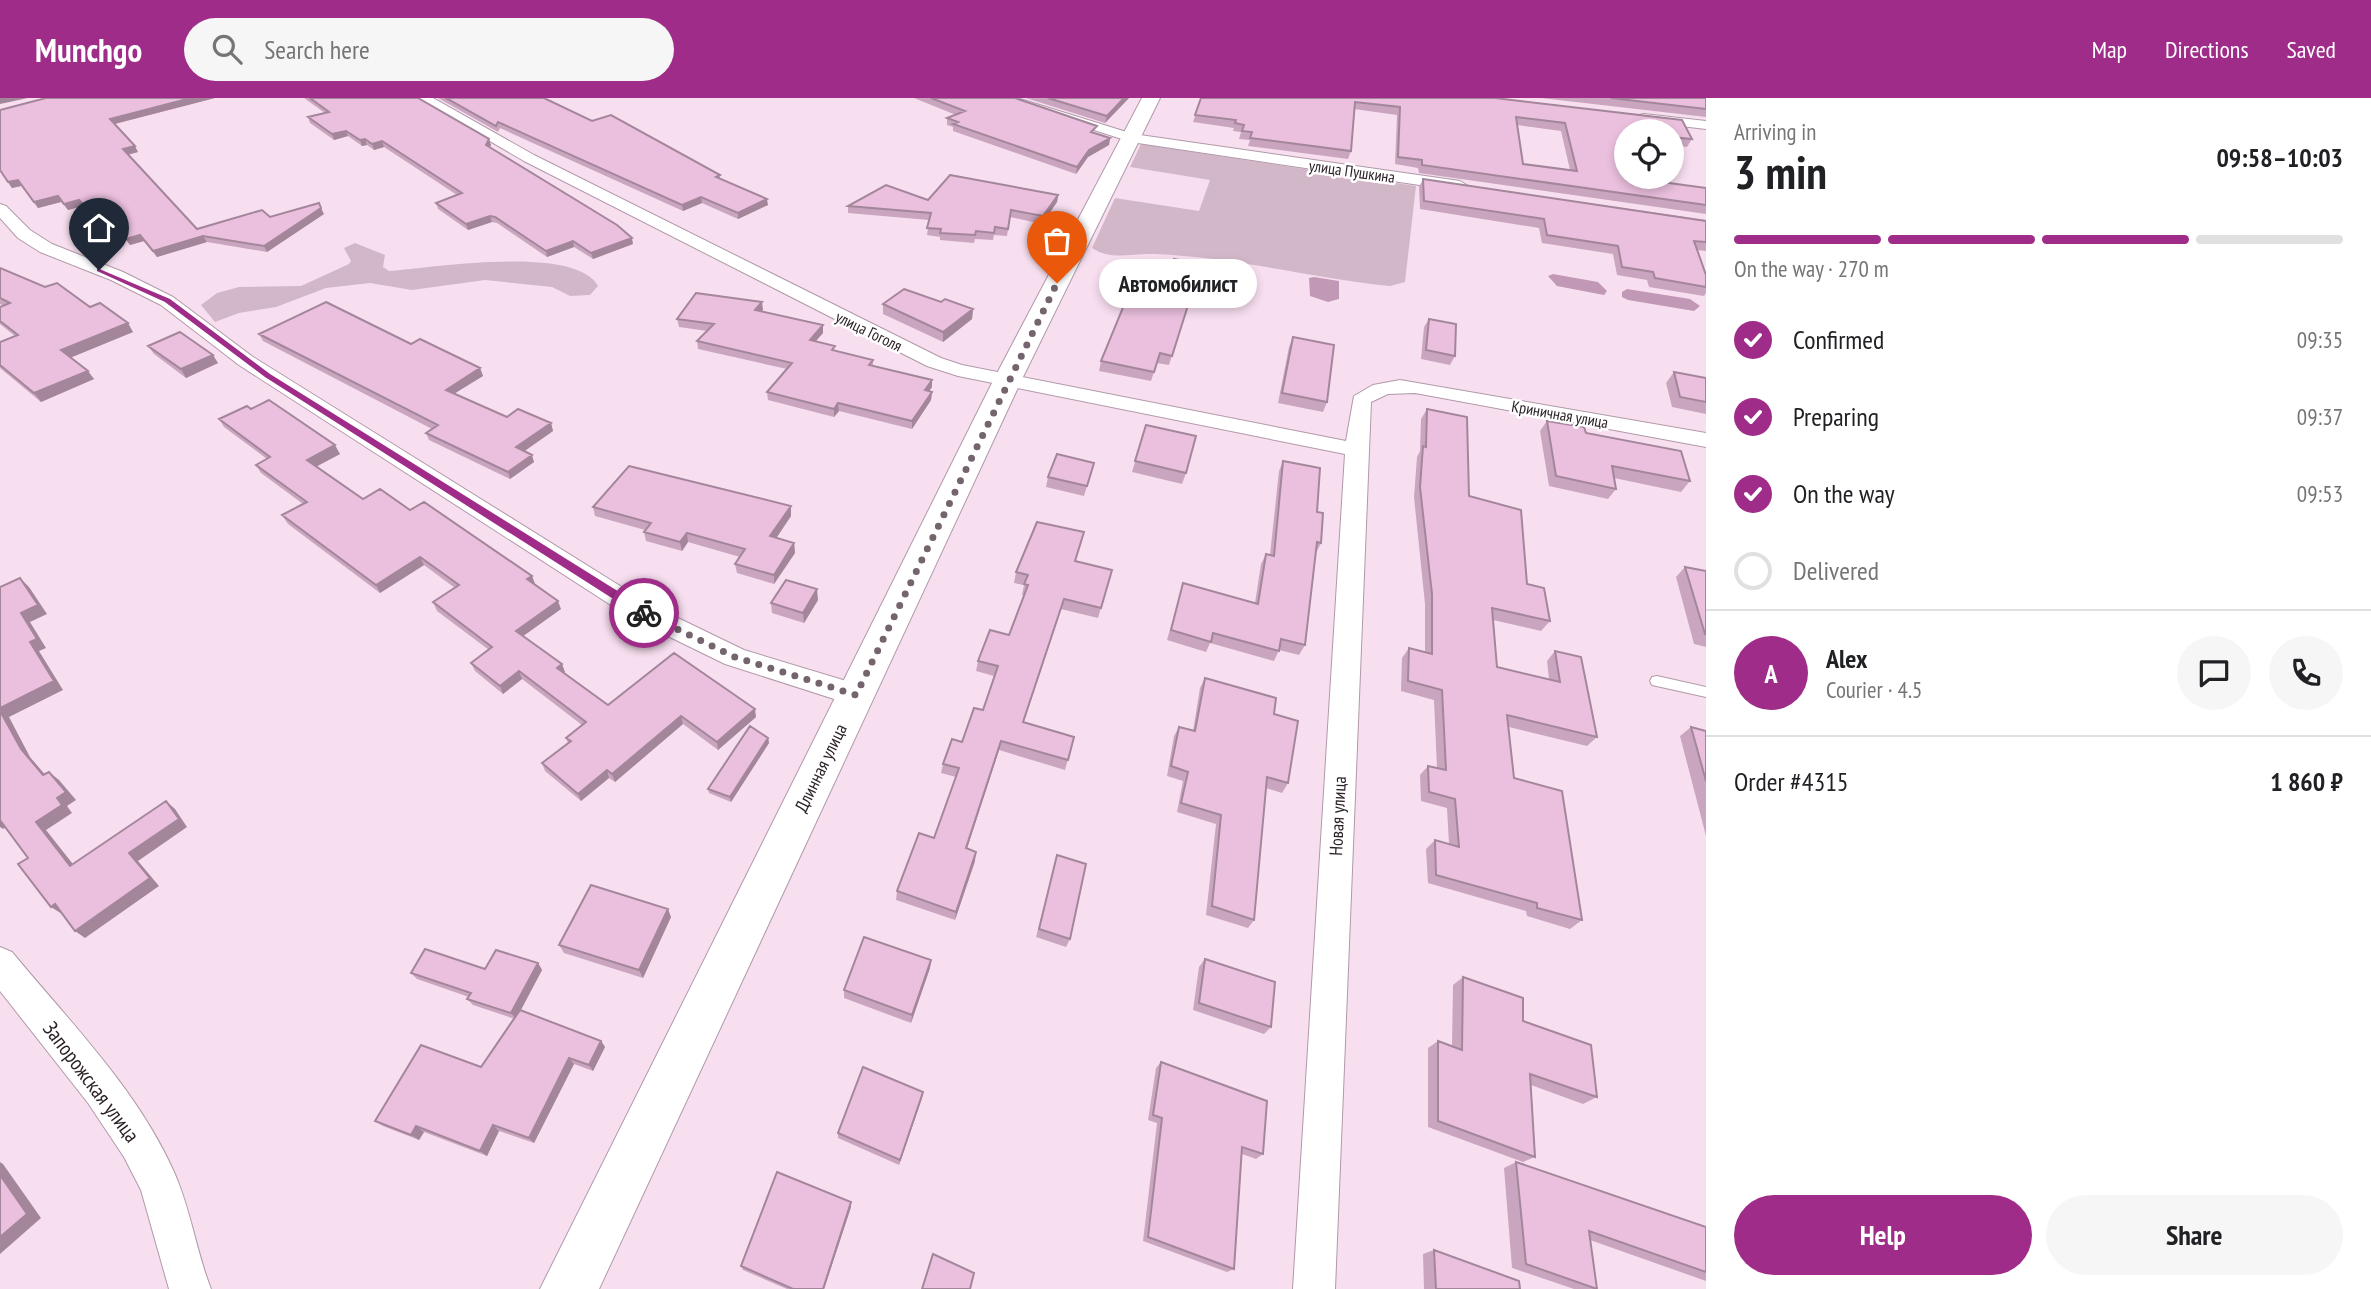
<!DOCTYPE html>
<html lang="en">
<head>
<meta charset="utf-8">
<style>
	:root { --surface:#fff; --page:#f6f6f6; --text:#202124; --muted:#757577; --line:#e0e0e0; --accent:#9f2c88 }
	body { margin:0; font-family:"PT Sans Narrow",sans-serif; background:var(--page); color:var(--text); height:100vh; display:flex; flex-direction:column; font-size:26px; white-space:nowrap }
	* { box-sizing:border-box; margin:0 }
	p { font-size:23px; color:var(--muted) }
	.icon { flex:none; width:38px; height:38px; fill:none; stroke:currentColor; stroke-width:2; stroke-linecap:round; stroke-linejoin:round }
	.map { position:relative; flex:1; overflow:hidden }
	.drawer { display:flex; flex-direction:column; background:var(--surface); width:665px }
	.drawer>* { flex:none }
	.controls { position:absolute; left:1614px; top:21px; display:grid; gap:14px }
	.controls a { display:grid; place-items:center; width:70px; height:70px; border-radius:50%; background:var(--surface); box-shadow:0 4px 10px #0003; font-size:35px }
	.pin { position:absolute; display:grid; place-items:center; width:60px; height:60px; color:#fff; margin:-72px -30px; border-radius:50% 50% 50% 0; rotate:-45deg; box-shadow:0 0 7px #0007 }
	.pin .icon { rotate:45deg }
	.courier { position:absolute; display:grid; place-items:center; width:70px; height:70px; margin:-35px; border:5px solid #9f2c88; border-radius:50%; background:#fff; color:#222; box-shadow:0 2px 9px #0007 }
	.bubble { position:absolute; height:49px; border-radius:24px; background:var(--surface); box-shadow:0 4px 10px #0003; font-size:23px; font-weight:700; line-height:49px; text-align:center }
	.head em { font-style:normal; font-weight:700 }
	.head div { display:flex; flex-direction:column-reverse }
	.head { display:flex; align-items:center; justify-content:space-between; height:119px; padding:0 28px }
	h1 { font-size:46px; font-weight:700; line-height:52px }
	.bar { display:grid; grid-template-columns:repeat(4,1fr); gap:10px 7px; align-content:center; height:84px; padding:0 28px }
	.bar i { height:9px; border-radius:5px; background:var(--line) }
	.bar .on { background:var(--accent) }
	.bar p { grid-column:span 4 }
	.line { display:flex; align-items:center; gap:18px; padding:0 28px; border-top:2px solid var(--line) }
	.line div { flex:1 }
	.round { display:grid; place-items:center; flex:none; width:74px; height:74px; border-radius:37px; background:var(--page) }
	ol { padding:0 28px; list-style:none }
	li { display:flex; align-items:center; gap:21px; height:77px }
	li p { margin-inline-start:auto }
	li .icon { padding:7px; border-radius:50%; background:var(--accent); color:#fff; stroke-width:4 }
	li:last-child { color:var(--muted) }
	li i { width:38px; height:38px; border:4px solid var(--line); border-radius:50% }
	.action { display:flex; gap:14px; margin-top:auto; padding:14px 28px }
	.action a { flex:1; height:80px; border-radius:42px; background:var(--accent); color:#fff; font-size:28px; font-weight:700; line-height:80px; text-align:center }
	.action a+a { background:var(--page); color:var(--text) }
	header { display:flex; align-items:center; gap:42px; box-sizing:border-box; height:98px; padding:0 35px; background:var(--accent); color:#fff }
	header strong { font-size:33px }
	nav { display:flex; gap:38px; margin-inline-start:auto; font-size:24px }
	.search { width:490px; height:63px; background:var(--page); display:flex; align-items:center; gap:18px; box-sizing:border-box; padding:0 24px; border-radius:38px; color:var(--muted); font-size:26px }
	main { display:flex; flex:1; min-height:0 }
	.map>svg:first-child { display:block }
</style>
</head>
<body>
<header>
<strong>Munchgo</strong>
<div class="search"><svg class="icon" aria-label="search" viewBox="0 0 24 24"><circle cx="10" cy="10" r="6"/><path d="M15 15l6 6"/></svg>Search here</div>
<nav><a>Map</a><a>Directions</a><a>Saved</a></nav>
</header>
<main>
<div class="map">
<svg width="1706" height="1191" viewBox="0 0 1706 1191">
	<rect width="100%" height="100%" fill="#f8dff0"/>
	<path fill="#d2b7c9" d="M1141,46L1416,88L1405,184L1390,188C1312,180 1234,159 1154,156C1132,155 1111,163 1092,150L1115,100L1199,113L1210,82L1130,69Z
		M355,145L385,157L383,169L389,173C430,170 576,146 598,188L590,197L570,198L552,189L485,182L412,192L370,185L326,190L276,209L239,215L215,224L201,207L217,195L239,189L301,188L349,166L351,163L344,150Z"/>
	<path fill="#c198b5" d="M1553,176L1598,184L1607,193L1604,197L1557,188L1548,178Z
		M1314,179L1339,183V201L1328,204L1310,198L1309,180Z
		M1627,191L1690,201L1700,208L1694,213L1628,202L1622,199V194Z"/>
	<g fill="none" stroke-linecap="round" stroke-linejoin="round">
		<g stroke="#b099a9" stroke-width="2">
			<path id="lane" d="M1657,578L1706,589V599L1652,587L1650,583L1652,579Z"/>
		</g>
		<g stroke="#b099a9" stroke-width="2">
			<path id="street" d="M416,0H433L534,57L941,260L962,267L1346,343L1354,298L1373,287L1400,282L1706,335V349L1415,295L1388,296L1371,304L1335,1191H1293L1345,356L958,278L927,268L524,63Z
				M996,0H1017L1133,36L1460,83L1468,88L1460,93L1131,44Z
				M1644,16L1706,23V31L1639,23V17Z
				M0,106L6,108L30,132L52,146L123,174L173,199L253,259L649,506L744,552L866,589L870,597L866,605L856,608L725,566L631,520L239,267L161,207L111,182L40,154L18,140L0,120Z
				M0,849L12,854C69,923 137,991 174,1074C191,1112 196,1153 211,1191H169L141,1092L124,1059L88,1005L0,893Z"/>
		</g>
		<g stroke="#b099a9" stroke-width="2">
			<path id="secondary" d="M1142,0H1160L1022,281L599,1191H540L994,281Z"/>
		</g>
		<use href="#lane" fill="#fff" fill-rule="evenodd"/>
		<use href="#street" fill="#fff" fill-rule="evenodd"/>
		<use href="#secondary" fill="#fff" fill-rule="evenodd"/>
	</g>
	<path fill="#caa5bf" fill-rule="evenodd" d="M46,0H215L115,26L138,54L128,57L197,131L270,119L324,116L267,154L207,144L157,159L144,143L130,147L120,135L109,138L83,108L68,112L61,104L38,110L21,88L12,90L2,76Z
		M304,0H418L491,47L490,49L633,146L593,161L574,149L547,159L497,125L492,124L468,132L438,111L436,105L457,97L384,49L374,52L367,47L362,48L348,38L334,42L310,25L308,19L325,15Z
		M438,0H544L592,23L720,77V81L768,107L738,121L702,105L683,113L500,30L498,34Z
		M914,0H1015L1095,35L1110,40L1109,47L1088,59L1076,76L953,33V29L947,27V20L956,17Z
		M1026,0H1129L1105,25Z
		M1201,0H1495L1682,22L1692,41L1687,49L1671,47V33H1626V79H1660L1662,84L1706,90V116L1419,75L1418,70L1395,66L1397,17L1354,11L1351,53L1348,61L1248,48L1250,42L1239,41L1241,34L1233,33L1234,30L1193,24ZM1517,27L1561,33L1570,72L1523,66Z
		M1541,0H1706V19Z
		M1423,81L1706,122V153L1697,152L1706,177V195L1704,198L1649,189L1647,182L1617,177L1613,156L1542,145L1539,130L1420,111L1419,89Z
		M1058,97L1057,104L1042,126L1010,119L1007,138L994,137L993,142L975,141L974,145L940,142V139L927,137L929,122L848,115V108L928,102Z
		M1201,166L1169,267L1157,265L1151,283L1099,273L1101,263L1138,204L1165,184Z
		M0,170L90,209L133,234L70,260L94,281L41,304L0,270V244L15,238L0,226V209L4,208L0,206Z
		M941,204L973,211L972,221L943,244L883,216V206Z
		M763,212L761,213L823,227V235L815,243L835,253L873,262V268L932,282V289L929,293L932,294L931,302L912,331L839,313L834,319L768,302L767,294L787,271L698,251L697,243L707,233L679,229L677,221Z
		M1429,221L1455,258L1450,267L1421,261L1424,229Z
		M259,236L411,246L480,270L483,278L454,295L507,319L551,325L553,333L524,353L534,364L510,381L429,342L426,335L432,331L263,243Z
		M1293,239L1327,304L1323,314L1278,305L1289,249Z
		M148,248L218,265L186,280L154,256Z
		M1674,274L1706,280V316L1672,309L1666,285Z
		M251,311L340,356L316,368L363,401L410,412L532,478L535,486L561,511L523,538L565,574L564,575L608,607L756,619L718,652L683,626L615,684L609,680L581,703L545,673L542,665L568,645L566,640L582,627L522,581L503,596L475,573L471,565L489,552L437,513L433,504L455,490L424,467L380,495L288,426L282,417L303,406L261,375L256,367L267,361L224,329L219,321Z
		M1427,311L1469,398L1527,486L1550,523L1541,533L1493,522L1497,569L1549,581L1547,563L1555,553L1597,639L1587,648L1509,629L1514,680L1582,822L1570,831L1527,818L1526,813L1428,785L1426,751L1435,742L1449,746L1447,710L1421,703L1420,677L1428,668L1437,670L1434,602L1401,593L1402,560L1409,550L1425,554V506L1414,399L1417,359L1420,353L1421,321Z
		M1547,323L1586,335L1690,383L1681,394L1614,380L1616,391L1608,401L1549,388L1540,333Z
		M1146,327L1186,375L1182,386L1132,374Z
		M1283,363L1317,414L1321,445L1316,455L1305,547L1299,557L1279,552L1274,563L1210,545L1206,554L1167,542L1180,496L1183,485L1255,505L1261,466L1266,456L1270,457L1279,373Z
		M1094,365L1084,398L1046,389L1048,379Z
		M593,409L791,418L776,440L794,445L795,455L774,486L737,475L735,466L740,459L688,444L682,453L646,443L644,434L645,432L595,418Z
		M1084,434L1075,463L1112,472L1098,520L1061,511L1024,624L1074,639L1065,672L999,652L967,751L975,763L955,822L896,802L897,793L934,740L956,679L941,675L943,666L962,644L983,612L994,578L976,573L978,563L1009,537L1024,497H1022L1024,487L1014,485L1016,474Z
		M1685,469L1706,473V549L1694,546L1676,479Z
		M818,502L804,525L772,515L771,505Z
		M1205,580L1274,616L1288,685L1282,695L1266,690L1254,822L1248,830L1206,817L1216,726L1177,714L1183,683L1167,678L1174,638L1179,629L1193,633L1200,590Z
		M1691,629L1706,633V738L1680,638Z
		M768,640L769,645L731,704L709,695L708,691Z
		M1057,757L1070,841L1066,849L1036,839Z
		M671,819L643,880L564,855L559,847Z
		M1205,861L1271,929L1264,936L1193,912L1199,869Z
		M931,862L930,870L911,925L844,900V892Z
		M538,865L542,872L521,912L601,943L605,949L593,973L574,966L534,1045L499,1033L487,1058L424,1034L419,1042L383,1028L375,1023L481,969L515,921L473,907L467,901L469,899L417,881L411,875L485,871Z
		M1463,879L1523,923L1597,999L1583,1006L1531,987L1535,1059L1523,1064L1428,1029V950L1438,943L1452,948L1453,887Z
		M1161,964L1263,1056L1256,1061L1242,1056L1234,1171L1227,1174L1143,1143L1157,1025L1148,1022L1156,970Z
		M922,1000L899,1067L838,1040V1035Z
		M1516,1064L1706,1129V1183L1590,1142L1597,1191H1574L1512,1170L1504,1070Z
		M851,1104V1109L824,1191H787L743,1172L741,1168Z
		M1434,1152L1520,1191H1424L1423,1156Z"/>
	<path fill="#a4869b" d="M0,0H28L0,6Z
		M191,0H215L114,26L110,21Z
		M1124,0H1129L1105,25L1107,18Z
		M346,33L348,38L334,42L332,36Z
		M1110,40L1109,47L1088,59L1076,76L1077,69L1089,52Z
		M365,41L367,47L362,48L360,42Z
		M489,41L491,47L488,53L486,47Z
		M382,43L384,49L374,52L372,46Z
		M135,48L138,54L126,57L123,51Z
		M18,82L21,88L12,90L8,84Z
		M1058,97L1057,104L1042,126L1043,118Z
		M58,98L61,104L38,110L34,104Z
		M701,99L702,105L683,113L682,107Z
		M767,101L768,107L738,121V115Z
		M79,102L83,108L68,112L64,106Z
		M321,110L324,116L267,154L264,148Z
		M490,118L492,124L468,132L466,126Z
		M116,129L120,135L109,138L105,132Z
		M140,137L144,143L130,147L126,141Z
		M203,138L207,144L157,159L153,153Z
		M632,140L633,146L593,161L591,155Z
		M573,143L574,149L547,159L546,153Z
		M762,204L763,212L755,220V212Z
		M973,211L972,221L943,244V234Z
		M128,225L133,234L67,261L61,252Z
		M823,227V235L810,250V242Z
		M213,257L218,265L186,280L181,271Z
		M480,270L483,278L449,299L446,292Z
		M88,273L94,281L41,304L34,295Z
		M932,282V289L924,300L925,292Z
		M932,294L931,302L912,331V323Z
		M838,305L839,313L834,319V311Z
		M551,325L553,333L519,357L516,349Z
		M335,347L340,356L312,371L307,362Z
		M532,357L534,364L510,381L508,374Z
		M791,408V418L771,448L770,438Z
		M687,435L688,444L682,453L680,444Z
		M794,445L795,455L774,486V477Z
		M420,459L424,467L380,495L376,487Z
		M532,478L535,486L527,481Z
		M20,480L29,489L47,516L30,524L46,550L39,553L63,592L9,619L30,659L53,686L43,677L21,651L0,613V610L30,544L21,515Z
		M817,491L818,502L804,525L803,515Z
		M1064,501L1061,511L1020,634L1023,624Z
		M558,503L561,511L519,541L516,533Z
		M562,566L565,574L560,578L557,570Z
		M519,573L522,581L503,596L500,588Z
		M755,611L756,619L718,652L717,644Z
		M681,618L683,626L615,684L612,676Z
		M768,640L769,645L731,704L730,699Z
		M1001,643L999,652L964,759L966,750Z
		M607,672L609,680L581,703L578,696Z
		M49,674L59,682L76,702L67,708L72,715L46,732L80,775L70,768L36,724L57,700Z
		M166,703L175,711L187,729L138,763L159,788L85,840L75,833Z
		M0,721L9,727L3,731L0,729Z
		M976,754L975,763L955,822L956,814Z
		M55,806L62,816L51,809Z
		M668,811L671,819L643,880L639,872Z
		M931,862L930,870L911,925L912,917Z
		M538,865L542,872L516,921L511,915Z
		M601,943L605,949L593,973L589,967Z
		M569,960L574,966L534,1045L529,1040Z
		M923,994L922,1000L899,1067L900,1062Z
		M493,1027L499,1033L487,1058L480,1053Z
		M416,1028L424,1034L419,1042L411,1037Z
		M0,1064L3,1066L41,1120L0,1156Z
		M851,1104V1109L824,1191H823Z"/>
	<path fill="#ebc0de" stroke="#a4869b" stroke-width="2" fill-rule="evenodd" d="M46,0H191L110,21L135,48L123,51L197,131L262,112L270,119L319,105L321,110L264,148L203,138L153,153L140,137L126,141L116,129L105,132L79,102L64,106L58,98L34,104L18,82L8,84L0,72V12Z
		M310,0H418L489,41L486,47L617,127L632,140L591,155L573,143L546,153L495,119L490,118L466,126L436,105L462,95L382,43L372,46L365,41L360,42L346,33L332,36L308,19L329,14Z
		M446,0H544L592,23L611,17L720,77L716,79L767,101L738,115L701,99L682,107L498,24L496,28Z
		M931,0H1015L1097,28L1091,34L1110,40L1089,52L1077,69L953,26L958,24L947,20L965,13Z
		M1048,0H1124L1107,18Z
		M1201,0H1495L1682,22L1692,41L1671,39V33H1626V79H1660L1662,84L1706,90V107L1422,67V62L1398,59L1400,9L1355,4L1351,53L1250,40L1252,34L1242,33L1244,27L1235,25L1236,22L1195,17ZM1516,19L1565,25L1577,73L1523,66Z
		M1611,0H1706V11Z
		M950,77L1058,97L1043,118L1011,112L1008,131L995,129L994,135L976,133L975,137L940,135L941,131L927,130L931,115L848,108L886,87L928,102Z
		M1423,81L1706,123V144L1694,143L1706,177V189L1655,180L1653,174L1622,169L1618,148L1547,137L1544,121L1424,103Z
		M1174,161L1201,166L1172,258L1160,255L1154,274L1101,263L1126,202L1138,204L1147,181L1165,184Z
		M0,170L45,189L57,185L90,209L100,205L128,225L61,252L88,273L34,295L0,267V244L18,237L0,223V209L10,205L0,200Z
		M904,191L941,204L945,201L973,211L943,234L883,206Z
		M696,195L762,204L755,212L823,227L810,242L835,248L832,252L873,262L869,267L932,282L925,292L932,294L912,323L838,305L834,311L767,294L792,265L697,243L714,226L677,221Z
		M326,204L411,246L420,241L480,270L446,292L507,319L518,311L551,325L516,349L532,357L508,374L426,335L438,327L259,236Z
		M1429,221L1456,226L1455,258L1426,252Z
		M180,234L213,257L181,271L148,248Z
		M1293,239L1334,247L1327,304L1282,295Z
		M1674,274L1706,280V304L1680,299Z
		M269,302L335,347L307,362L363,401L380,391L410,412L424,404L532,478L527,481L558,503L516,533L562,566L557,570L608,607L674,555L755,611L717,644L681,618L612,676L607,672L578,696L542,665L571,643L566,640L586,624L519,573L500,588L471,565L492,549L433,504L459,487L420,459L376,487L282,417L307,404L256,367L270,359L219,321L247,308L251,311Z
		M1427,311L1467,319L1469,398L1521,412L1527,486L1544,490L1550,523L1492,510L1497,569L1560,584L1555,553L1581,559L1597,639L1507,617L1514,680L1562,693L1582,822L1537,810V805L1436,777L1435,742L1459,749L1455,701L1429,694L1428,668L1446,672L1442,592L1408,583L1409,550L1432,556V496L1420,389L1423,348L1426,349Z
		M1547,323L1584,329L1586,335L1681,353L1690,383L1612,368L1616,391L1556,378Z
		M1146,327L1196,338L1186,375L1135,363Z
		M1057,356L1094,365L1087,388L1048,379Z
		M1283,363L1320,370L1317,414L1323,415L1321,445L1317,444L1305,547L1281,541L1279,553L1213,535L1211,544L1171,532L1183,485L1258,506L1266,456L1274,458Z
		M629,368L791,408L770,438L794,445L774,477L735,466L745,451L687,435L680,444L644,434L651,425L593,409Z
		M1037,424L1084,434L1075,463L1112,472L1101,510L1064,501L1023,624L1074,639L1068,662L1001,643L966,750L976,754L956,814L897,793L919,735L934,740L959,670L943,666L952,641L962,644L974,610L983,612L998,568L978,563L990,532L1009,537L1028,487L1024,486L1028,477L1016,474Z
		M1685,469L1706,473V536H1705Z
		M20,480L38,507L21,515L37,541L30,544L54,583L0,610V489Z
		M786,482L817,491L803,515L771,505Z
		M1205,580L1276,600L1274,616L1298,623L1288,685L1267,679L1254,822L1212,808L1221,717L1181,705L1188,674L1171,668L1179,629L1195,633Z
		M0,613L21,651L43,677L49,674L66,694L57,700L62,707L36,724L70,768L166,703L179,721L129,755L150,780L75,833L55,806L51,809L18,766L28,760L0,722Z
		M750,628L768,640L730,699L708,691Z
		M1691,629L1706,633V683Z
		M1057,757L1086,766L1070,841L1039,831Z
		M591,787L668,811L639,872L559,847Z
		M864,839L931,862L912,917L844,892Z
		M425,851L485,871L496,852L538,865L511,915L467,901L471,895L411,875Z
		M1205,861L1275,884L1271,929L1199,905Z
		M1463,879L1523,900V923L1591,947L1597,999L1530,976L1535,1059L1438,1023V943L1462,952Z
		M520,912L601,943L589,967L569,960L529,1040L493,1027L480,1053L416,1028L411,1037L375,1023L421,947L481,969Z
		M1161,964L1267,1003L1263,1056L1242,1049L1234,1171L1148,1139L1162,1020L1153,1017Z
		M863,969L923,994L900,1062L838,1035Z
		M1516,1064L1706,1129V1174L1589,1133L1597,1191L1526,1166Z
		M777,1074L851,1104L823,1191H793L741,1168Z
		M0,1077L27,1116L0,1139Z
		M1434,1152L1519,1183L1520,1191H1436Z
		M933,1156L974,1175L970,1191H922Z"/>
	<path fill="#9f2c88" d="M97,170L170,201L270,276L648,512V518H640L265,279L165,204L97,173Z"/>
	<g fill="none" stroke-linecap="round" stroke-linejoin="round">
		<path stroke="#73646e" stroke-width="7" stroke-dasharray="0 12.6" d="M644,515L735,559L856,597L1057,185"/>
	</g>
	<g text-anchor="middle" stroke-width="5" stroke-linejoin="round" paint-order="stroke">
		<g font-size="16" fill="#2b2228" stroke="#fff">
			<text transform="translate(1352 73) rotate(8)" y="6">улица Пушкина</text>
			<text transform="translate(869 233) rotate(26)" y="6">улица Гоголя</text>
			<text transform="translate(1560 316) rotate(10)" y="6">Криничная улица</text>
		</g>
		<g font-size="18" fill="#2b2228" stroke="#fff">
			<text transform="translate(821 670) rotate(-64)" y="6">Длинная улица</text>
			<text transform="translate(1338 718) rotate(-87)" y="6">Новая улица</text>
		</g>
		<g font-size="21" fill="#2b2228" stroke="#fff">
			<text transform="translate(91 984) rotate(53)" y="7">Запорожская улица</text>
		</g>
	</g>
</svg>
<div class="controls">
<a><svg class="icon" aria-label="locate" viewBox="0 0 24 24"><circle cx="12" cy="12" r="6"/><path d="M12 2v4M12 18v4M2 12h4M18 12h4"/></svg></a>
</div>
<div class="pin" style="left:1057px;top:185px;background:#ea580c"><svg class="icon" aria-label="bag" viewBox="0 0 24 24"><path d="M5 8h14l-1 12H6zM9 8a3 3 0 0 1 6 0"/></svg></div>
<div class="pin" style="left:99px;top:172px;background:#1f2937"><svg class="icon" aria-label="home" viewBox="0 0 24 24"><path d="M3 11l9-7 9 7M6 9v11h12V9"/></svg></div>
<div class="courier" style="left:644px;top:515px"><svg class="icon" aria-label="bike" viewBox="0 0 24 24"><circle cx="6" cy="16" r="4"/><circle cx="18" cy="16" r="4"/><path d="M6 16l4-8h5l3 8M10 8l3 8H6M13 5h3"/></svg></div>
<div class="bubble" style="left:1099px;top:161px;width:158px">Автомобилист</div>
</div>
<section class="drawer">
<div class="head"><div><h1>3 min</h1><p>Arriving in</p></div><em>09:58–10:03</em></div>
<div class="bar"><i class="on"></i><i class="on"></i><i class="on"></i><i></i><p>On the way · 270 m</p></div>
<ol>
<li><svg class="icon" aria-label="check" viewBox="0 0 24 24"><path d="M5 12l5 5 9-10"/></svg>Confirmed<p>09:35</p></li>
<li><svg class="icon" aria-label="check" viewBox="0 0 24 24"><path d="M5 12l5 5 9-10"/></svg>Preparing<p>09:37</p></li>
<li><svg class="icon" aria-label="check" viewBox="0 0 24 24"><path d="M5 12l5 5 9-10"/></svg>On the way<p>09:53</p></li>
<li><i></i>Delivered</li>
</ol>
<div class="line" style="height:126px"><b class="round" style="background:var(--accent);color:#fff">A</b><div><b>Alex</b><p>Courier · 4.5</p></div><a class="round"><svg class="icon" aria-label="chat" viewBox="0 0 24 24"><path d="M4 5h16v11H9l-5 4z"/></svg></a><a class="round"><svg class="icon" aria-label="phone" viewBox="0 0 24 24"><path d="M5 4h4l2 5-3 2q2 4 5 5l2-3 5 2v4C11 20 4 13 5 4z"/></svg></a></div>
<div class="line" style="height:91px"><div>Order #4315</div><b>1 860 ₽</b></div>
<div class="action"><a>Help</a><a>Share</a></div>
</section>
</main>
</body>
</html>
